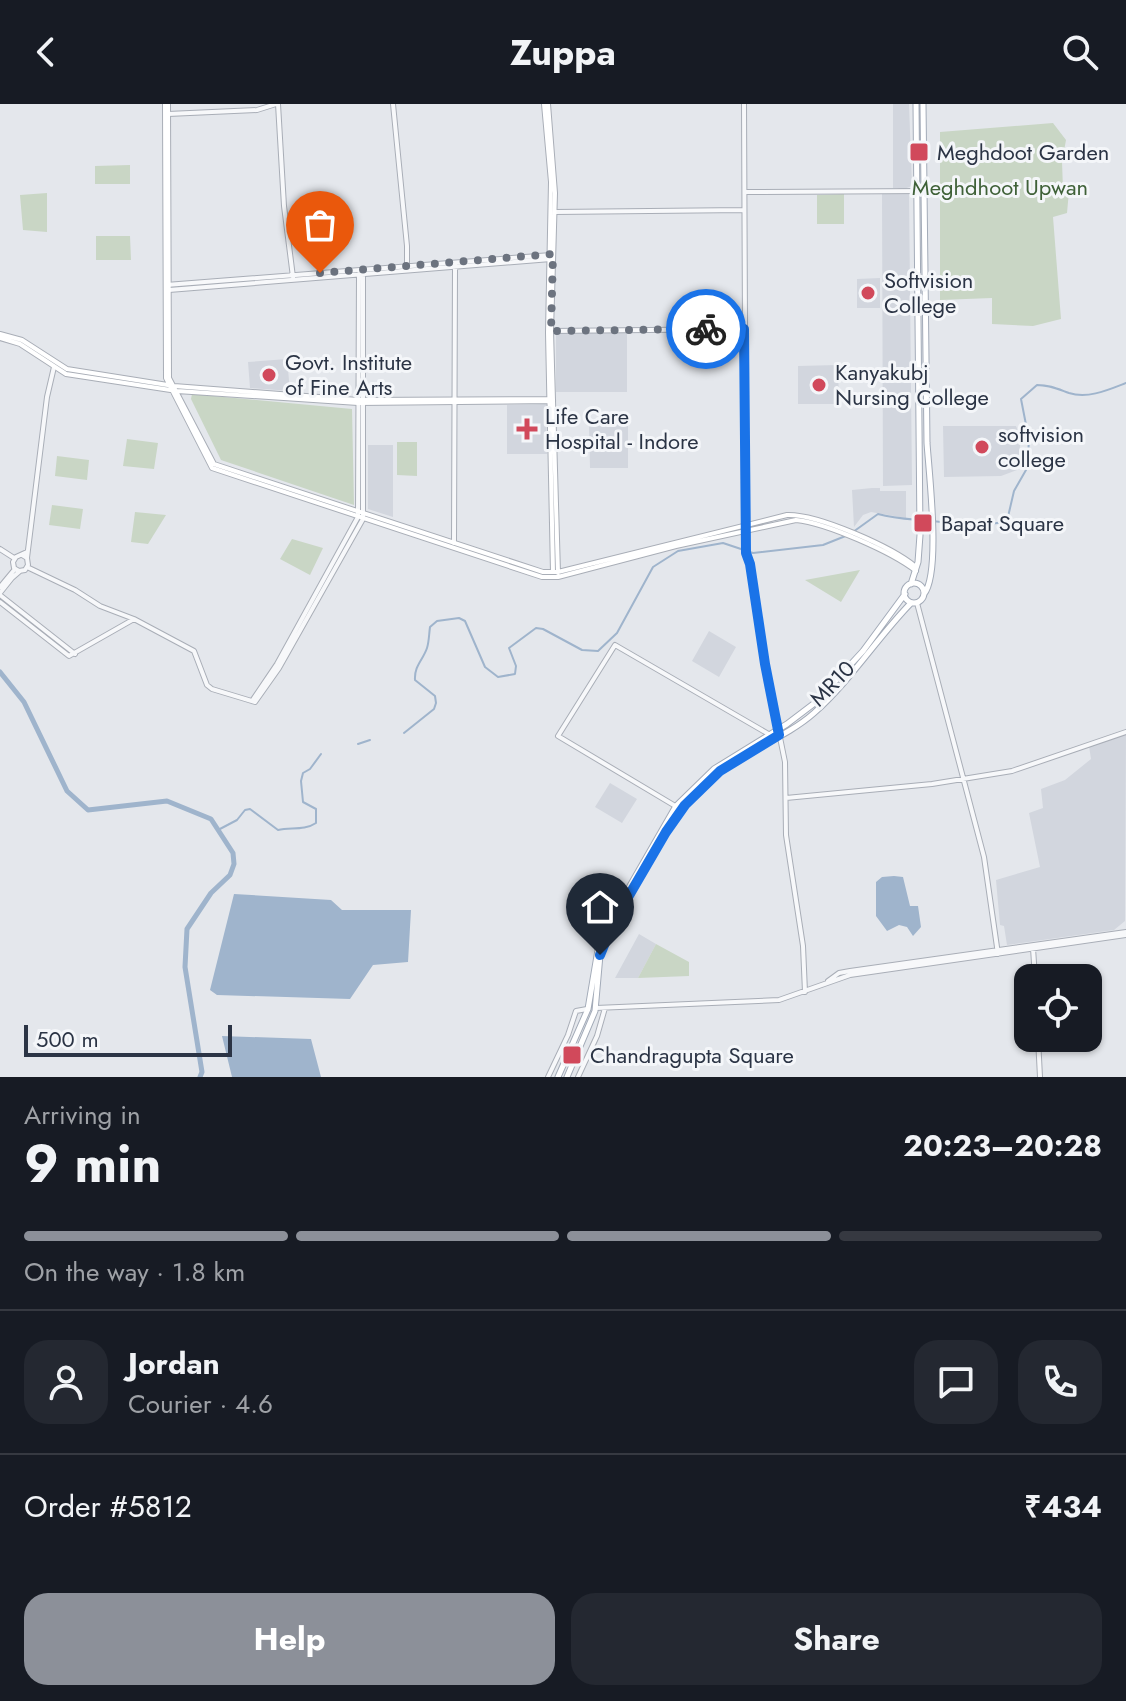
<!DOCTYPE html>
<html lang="en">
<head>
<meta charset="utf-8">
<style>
	:root { --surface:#171b24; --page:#242831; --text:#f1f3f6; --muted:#9ea1a6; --line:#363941; --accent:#8c9099 }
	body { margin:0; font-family:Jost,sans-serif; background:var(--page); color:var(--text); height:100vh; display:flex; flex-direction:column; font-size:30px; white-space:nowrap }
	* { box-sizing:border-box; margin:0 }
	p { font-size:26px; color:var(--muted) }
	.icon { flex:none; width:44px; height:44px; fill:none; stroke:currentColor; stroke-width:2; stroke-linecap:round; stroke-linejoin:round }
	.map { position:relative; height:973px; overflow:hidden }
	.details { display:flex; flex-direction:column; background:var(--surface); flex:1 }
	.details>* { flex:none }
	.buttons { position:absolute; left:1014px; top:860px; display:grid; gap:16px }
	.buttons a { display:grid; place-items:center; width:88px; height:88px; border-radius:16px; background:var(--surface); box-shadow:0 2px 6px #0004; font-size:40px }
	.scale { position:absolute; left:24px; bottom:20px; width:208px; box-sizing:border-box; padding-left:8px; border:4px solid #2b3445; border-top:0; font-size:22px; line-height:28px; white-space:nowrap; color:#2b3445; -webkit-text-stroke:6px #f4f6f9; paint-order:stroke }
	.pin { position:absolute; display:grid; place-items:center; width:68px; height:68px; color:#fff; margin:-82px -34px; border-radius:50% 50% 50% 0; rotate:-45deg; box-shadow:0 0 8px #0007 }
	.pin .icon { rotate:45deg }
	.courier { position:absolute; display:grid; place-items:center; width:80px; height:80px; margin:-40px; border:6px solid #1a73e8; border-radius:50%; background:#fff; color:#222; box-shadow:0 2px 10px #0007 }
	.overview em { font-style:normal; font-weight:700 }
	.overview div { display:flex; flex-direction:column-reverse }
	.overview { display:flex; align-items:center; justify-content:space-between; height:136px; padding:0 24px }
	h1 { font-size:52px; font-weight:700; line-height:60px }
	.bar { display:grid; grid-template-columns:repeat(4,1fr); gap:12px 8px; align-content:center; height:96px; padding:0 24px }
	.bar i { height:10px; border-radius:6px; background:var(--line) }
	.bar .on { background:var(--accent) }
	.bar p { grid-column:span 4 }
	.line { display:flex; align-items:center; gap:20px; padding:0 24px; border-top:2px solid var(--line) }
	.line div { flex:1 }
	.round { display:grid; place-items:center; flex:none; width:84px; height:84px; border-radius:24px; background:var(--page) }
	.button { display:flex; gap:16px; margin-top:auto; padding:16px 24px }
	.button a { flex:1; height:92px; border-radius:24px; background:var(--accent); color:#fff; font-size:32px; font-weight:700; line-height:92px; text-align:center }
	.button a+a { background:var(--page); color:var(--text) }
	header { display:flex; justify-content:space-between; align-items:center; height:104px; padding:0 24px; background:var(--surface); font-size:36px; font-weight:700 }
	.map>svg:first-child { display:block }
</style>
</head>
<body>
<header><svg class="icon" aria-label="back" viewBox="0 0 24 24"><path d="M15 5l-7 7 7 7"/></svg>Zuppa<svg class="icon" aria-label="search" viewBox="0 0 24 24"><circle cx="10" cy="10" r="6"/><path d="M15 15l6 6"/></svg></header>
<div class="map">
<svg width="1126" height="973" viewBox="0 0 1126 973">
	<rect width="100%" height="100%" fill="#e4e7ec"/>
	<path fill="#d2d6de" d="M893,0H909L912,82L899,87L898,84H893Z
		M909,88L912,381L883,382L882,89Z
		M880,174V204H857V175Z
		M627,229V288H556V229Z
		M287,255L290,287L250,284L248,258Z
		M837,261L840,300H798V262Z
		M546,300L547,350H507V301Z
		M628,320V364H590L589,321Z
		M943,322H1016L1021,334L1017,366L1001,372L944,373Z
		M368,341H393V413L368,405Z
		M872,384H880V387H906V414L871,408L863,411L854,423L852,386Z
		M709,527L736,543L719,573L692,557Z
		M1126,629L1125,817L1114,826L1007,841L1004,822L1000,821L996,776L1040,763L1029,709L1043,704L1041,685L1065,676L1091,655L1089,642Z
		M610,679L637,695L622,719L595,703Z
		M639,830L656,840L638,874H615Z"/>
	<path fill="#c9d6c5" d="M1053,19L1066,36L1062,58L1063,85L1069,87L1067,109L1053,113L1061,215L1033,222L992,220V194L940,196V28Z
		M130,61V80H95V62Z
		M47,89V128L23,126L20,91Z
		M844,90V120H817V91Z
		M96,132H130L131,156H96Z
		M192,290L352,305L354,401L221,356L191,295Z
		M127,335L158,339L154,365L123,362Z
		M397,338H417V372L397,371Z
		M57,352L89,356L87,376L55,372Z
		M52,401L83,405L80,425L49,421Z
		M135,408L166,411L148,440L131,438Z
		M292,435L323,444L310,471L280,455Z
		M860,466L841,498L805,476Z
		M656,840L689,858V872L638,874Z"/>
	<path fill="#9fb4cc" d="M894,772L903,773L910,802H918L921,823L913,832L907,823L899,821L887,827L876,812V778L882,773Z
		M234,790L331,796L342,806H411L408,858L373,861L350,895L217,891L210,886Z
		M222,932L311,935L321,973H232Z"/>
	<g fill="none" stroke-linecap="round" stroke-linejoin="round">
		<path stroke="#9fb4cc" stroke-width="2" d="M853,428L878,410C896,415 911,415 930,417C956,419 980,424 1007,417L1014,387L1026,366L1028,351L1029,336L1021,295L1037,281C1050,281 1058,285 1069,289C1088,295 1108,286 1126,279
			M404,629L434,605L436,599L435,592L415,576C414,562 423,556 427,544C429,538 429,530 430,523L437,517L459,514L465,517L485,563L498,573L515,570L516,562L509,544L536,524L543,525L582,546L598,547L617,529L653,463L678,447L723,439L753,449L823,441L848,431
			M358,640L370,636
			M218,726L237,716L245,706L250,705L278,726C291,723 304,727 316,719V705L303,698L301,677L303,669L310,665L321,650"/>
		<path stroke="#9fb4cc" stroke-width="5" d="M0,568L24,598L67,687L88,706L167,697L211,715L233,749L234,760L230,771L211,789L187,825L185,863L202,968L200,973"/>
		<g stroke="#a9aeb7" stroke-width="6">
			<path id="tertiary" d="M278,0L284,102L293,173
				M393,0L407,142V162
				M744,0L746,449L750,460L765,560L785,658L786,731L803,842L805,888
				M168,10L257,6L276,0
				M745,88L924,87
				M555,108L744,106
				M166,181L551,151
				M169,186L551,155
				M551,227L744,225
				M454,439L455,162
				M0,445L14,454
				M22,451L27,454L28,461L25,466L19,467L14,464L13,458L16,453L27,448
				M27,454L47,293L54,263
				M27,463L75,486L100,502L134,515
				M0,483L15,465
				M0,489L12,474L20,467
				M0,491L75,550
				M0,498L69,552L134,515L194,547L207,581L212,585L255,598L279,564L363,415V169
				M917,499L984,753L998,850
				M252,597L277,560L358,413L359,170
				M786,694L932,680L1012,667L1126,628
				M682,706L558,632L615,541L772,632
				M1033,844L1035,874
				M828,877L839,869L850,867L1126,828
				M596,904L779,896L850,871L1126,831
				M1038,934L1040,973
				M548,973L568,931L576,907L587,905
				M578,973L597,932L605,904"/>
		</g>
		<g stroke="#a9aeb7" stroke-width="6">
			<path id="secondary" d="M165,0L166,274L212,364L542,473H558L676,442L796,416C826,419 892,448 916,467
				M168,0L169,274L214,360L543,468H558L787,411C818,410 892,443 916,463
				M544,0L551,78L548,229L553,468
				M548,0L555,89L551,227L558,469
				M0,230L22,236L67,265L174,282L358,296L550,295L553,297
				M0,234L20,240L66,270L177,287L358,299L553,297"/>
		</g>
		<g stroke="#a3abb8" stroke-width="7">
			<path id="primary" d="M923,0L927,339C929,369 941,469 924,490
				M904 489a10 10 0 1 1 20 0a10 10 0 1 1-20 0Z
				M911,480L918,458L920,431L916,0
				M558,973L588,905L600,834L676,702L714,665L787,620L816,598L863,547L905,490
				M567,973L595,907L600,851L604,838C630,786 673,701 720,667C749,645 787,633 814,609C851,576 877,534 911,499"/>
		</g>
		<use href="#tertiary" stroke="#f7f8fa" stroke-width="4"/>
		<use href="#secondary" stroke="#fff" stroke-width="4"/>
		<use href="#primary" stroke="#fff" stroke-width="5"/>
	</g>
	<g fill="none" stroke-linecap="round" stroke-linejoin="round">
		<path stroke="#6c737f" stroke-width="8" stroke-dasharray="0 14.4" d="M320,169L553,150L551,227L706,225"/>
		<path stroke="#1a73e8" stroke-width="10" d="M600,851L613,819L666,728L685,701L720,667L779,631L765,560L750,460L746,449L744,225H706"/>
	</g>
	<g fill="#d1495b" stroke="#f4f6f9" stroke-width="3">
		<rect x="909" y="38" width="20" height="20" rx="4"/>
		<circle cx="868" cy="189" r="8"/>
		<circle cx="269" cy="271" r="8"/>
		<circle cx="819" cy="281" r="8"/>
		<path d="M523 313h8v8h8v8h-8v8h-8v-8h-8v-8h8z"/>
		<circle cx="982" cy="343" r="8"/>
		<rect x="913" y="409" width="20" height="20" rx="4"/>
		<rect x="562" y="941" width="20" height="20" rx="4"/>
	</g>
	<g text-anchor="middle" stroke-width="6" stroke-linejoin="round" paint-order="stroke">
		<g font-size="22" fill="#2b3445" stroke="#f4f6f9" text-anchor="start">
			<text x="937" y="56">Meghdoot Garden</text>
			<text x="884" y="184">Softvision<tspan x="884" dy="25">College</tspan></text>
			<text x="285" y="266">Govt. Institute<tspan x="285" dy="25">of Fine Arts</tspan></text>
			<text x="835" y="276">Kanyakubj<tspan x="835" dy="25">Nursing College</tspan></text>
			<text x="545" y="320">Life Care<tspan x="545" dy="25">Hospital - Indore</tspan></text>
			<text x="998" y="338">softvision<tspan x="998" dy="25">college</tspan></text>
			<text x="941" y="427">Bapat Square</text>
			<text x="590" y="959">Chandragupta Square</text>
		</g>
		<g font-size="22" fill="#3f6138" stroke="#f4f6f9">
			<text x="1000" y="91">Meghdhoot Upwan</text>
		</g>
		<g font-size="22" fill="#2b3445" stroke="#f4f6f9">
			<text transform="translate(832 579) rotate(-46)" y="8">MR10</text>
		</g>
	</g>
</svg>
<div class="buttons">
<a><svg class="icon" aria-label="locate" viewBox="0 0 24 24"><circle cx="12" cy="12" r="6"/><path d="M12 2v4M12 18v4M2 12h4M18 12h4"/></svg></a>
</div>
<div class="scale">500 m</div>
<div class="pin" style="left:320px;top:169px;background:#ea580c"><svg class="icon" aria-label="bag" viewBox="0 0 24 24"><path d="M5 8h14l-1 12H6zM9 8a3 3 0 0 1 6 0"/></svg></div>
<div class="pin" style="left:600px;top:851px;background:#1f2937"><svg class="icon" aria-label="home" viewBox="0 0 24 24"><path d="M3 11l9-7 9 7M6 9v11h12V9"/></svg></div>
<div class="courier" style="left:706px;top:225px"><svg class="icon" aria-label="bike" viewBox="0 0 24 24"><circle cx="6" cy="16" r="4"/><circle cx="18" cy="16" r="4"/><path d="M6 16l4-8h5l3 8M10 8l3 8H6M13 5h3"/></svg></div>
</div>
<section class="details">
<div class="overview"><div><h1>9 min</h1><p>Arriving in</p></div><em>20:23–20:28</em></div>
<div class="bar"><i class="on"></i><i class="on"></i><i class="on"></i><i></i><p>On the way · 1.8 km</p></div>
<div class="line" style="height:144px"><a class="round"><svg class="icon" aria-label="person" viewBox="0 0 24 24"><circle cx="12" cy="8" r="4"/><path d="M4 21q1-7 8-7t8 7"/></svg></a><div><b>Jordan</b><p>Courier · 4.6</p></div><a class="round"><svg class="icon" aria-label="chat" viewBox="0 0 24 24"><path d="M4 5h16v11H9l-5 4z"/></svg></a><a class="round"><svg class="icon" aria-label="phone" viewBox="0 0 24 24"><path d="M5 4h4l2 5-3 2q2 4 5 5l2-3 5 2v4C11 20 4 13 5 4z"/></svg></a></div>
<div class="line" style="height:104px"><div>Order #5812</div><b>₹434</b></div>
<div class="button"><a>Help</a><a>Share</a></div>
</section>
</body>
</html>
